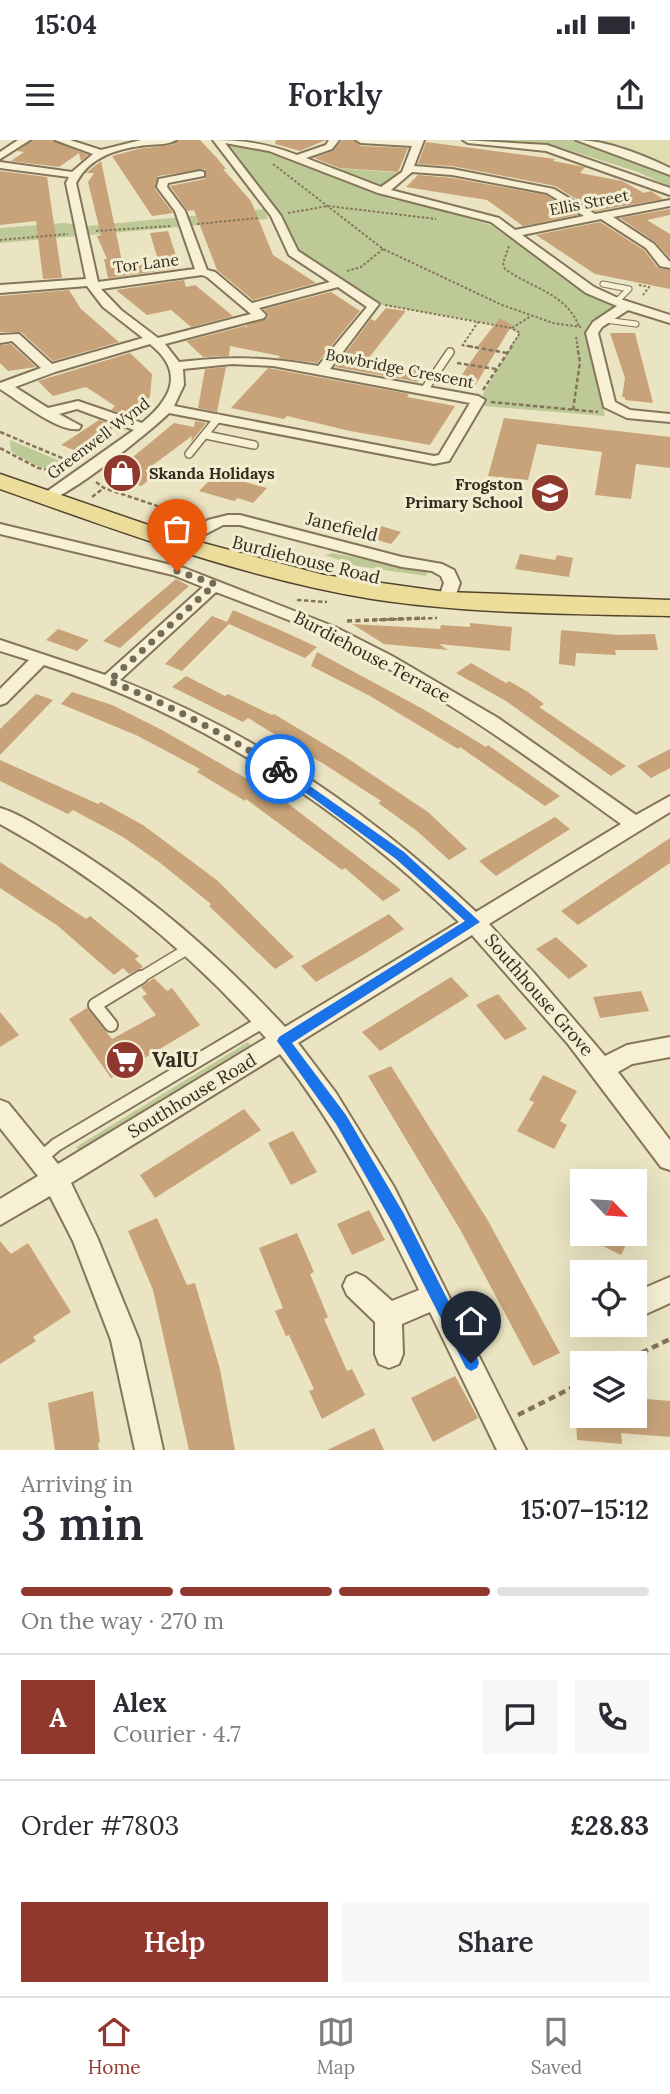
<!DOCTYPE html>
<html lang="en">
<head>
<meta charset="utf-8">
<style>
	:root { --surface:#fff; --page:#f7f7f7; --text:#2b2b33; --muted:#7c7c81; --line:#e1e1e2; --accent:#90382d }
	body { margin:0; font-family:Lora,serif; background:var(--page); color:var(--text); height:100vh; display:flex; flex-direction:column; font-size:26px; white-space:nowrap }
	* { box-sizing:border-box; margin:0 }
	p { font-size:23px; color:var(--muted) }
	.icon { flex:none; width:38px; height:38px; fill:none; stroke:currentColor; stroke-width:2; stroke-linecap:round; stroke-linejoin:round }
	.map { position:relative; height:1310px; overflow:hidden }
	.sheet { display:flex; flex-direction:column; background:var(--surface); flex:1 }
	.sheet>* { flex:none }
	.needle { width:46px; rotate:115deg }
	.controls { position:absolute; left:570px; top:1029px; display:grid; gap:14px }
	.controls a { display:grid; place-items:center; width:77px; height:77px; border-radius:0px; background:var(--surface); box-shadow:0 7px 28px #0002; font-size:35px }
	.pin { position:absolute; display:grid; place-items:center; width:60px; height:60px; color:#fff; margin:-72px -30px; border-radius:50% 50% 50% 0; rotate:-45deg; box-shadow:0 0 7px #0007 }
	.pin .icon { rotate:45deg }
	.courier { position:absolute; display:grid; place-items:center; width:70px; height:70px; margin:-35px; border:5px solid #1a73e8; border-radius:50%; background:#fff; color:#222; box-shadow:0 2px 9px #0007 }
	.headline em { font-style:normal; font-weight:600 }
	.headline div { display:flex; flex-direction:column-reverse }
	.headline { display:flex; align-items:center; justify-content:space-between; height:119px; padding:0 21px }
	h1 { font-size:46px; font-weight:600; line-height:52px }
	.bar { display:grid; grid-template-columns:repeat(4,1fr); gap:10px 7px; align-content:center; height:84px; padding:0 21px }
	.bar i { height:9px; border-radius:5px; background:var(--line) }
	.bar .selected { background:var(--accent) }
	.bar p { grid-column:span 4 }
	.line { display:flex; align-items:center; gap:18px; padding:0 21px; border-top:2px solid var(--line) }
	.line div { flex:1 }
	.round { display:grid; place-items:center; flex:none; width:74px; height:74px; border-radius:0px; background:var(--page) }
	.button { display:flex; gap:14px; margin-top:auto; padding:14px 21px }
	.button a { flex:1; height:80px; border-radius:0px; background:var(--accent); color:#fff; font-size:28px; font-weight:600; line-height:80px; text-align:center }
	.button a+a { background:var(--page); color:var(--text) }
	.status { display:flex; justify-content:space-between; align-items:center; height:49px; padding:0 35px; background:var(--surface); direction:ltr }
	.status svg { height:19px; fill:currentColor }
	header { display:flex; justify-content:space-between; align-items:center; height:91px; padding:0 21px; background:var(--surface); font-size:32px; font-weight:600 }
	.menu { display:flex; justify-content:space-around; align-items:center; height:98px; border-top:2px solid var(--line); background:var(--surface); font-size:19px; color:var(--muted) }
	.menu a { display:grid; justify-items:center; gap:4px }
	.menu .selected { color:var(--accent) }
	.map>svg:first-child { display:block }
</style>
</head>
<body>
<div class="status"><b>15:04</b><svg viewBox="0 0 49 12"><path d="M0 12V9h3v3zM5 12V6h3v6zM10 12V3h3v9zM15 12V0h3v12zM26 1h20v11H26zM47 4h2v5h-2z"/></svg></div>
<header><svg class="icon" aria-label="menu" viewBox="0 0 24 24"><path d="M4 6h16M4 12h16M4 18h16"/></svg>Forkly<svg class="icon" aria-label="share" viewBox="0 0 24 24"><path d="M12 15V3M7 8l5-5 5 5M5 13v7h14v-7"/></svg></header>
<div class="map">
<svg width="670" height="1310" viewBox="0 0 670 1310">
	<rect width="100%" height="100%" fill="#ebe4c2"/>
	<path fill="#e0deb0" d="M593,0H670V24L667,23Z"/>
	<path fill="#bdc996" d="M483,0H575L649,24L670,34V47L638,32L546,3Z
		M228,3L259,9L390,59L422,65L491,85L573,143L615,166L587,190L605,276L483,266V254L519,193L505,186L382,165L298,112L281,75Z
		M333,28L403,33L395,42L378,48L330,30Z
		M264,69L268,79L0,103V88L64,83L88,86Z
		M10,300L67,324C50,337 27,321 11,311Z
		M333,413L428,432L426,436L357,426L325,415Z
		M248,902L252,907L80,1013L76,1007Z"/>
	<path fill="#c8a379" d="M32,0H52L88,15L81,21L79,13L59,27L11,21L24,12L17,11Z
		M178,0H200L217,18L226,29H223L251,61L273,115L316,143L253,160L217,130L194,70L188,71L170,46L205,39V29L158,36L155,49L173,73L152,76L112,16L138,9L170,5Z
		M276,0H326L300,11L275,4Z
		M342,0H354L361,6L408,8L398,32L339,28L314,18L333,11Z
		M426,2L555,19L553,21L585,27L580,33L622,41L644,53L651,51L663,59L596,71L555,46L452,26L418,24Z
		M101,21L123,126L159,123L150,93L168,91L180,128L108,138L104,119H107L97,96L101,95L88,42L94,33H86Z
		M0,31L47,37L62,138L43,139L36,81L0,85Z
		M418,35L452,38L546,55L577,75L523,86L487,60L406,47Z
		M670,69V75L647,80L670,94V118L655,102L620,78Z
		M600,82L644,110L658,128L670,130V149L595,134L536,95Z
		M184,140L186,147L195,145L233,176L191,187L171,170L147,175L116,150Z
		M69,150L81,169L119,202L53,221L21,192H0V156Z
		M331,152L360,171L317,223L278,218L280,216L230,206L229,216L203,217L186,201L245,186L248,189L246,185L266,179L269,175L264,169Z
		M386,168L406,171L367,220L426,231L418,242L335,227L371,179L375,181Z
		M500,178L512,185L473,249L454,246L481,207L478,206Z
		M610,193H635L653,263L625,260V257H622L625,238Z
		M11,204L36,227L8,231L0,223V205Z
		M130,213L152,234L150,257L130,276L111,270L115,266L86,247L53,256L38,241Z
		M226,227L217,272L198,268L205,229Z
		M268,228L409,254L407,257L455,266L430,305L350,291L287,276L284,279L231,268Z
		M504,278L670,297V328L636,324L631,359L595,355L602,312L537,304L528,340L488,336Z
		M99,280L116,286L79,312L61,305Z
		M195,281L206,283L191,302L192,296L145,331L156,335L141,346L111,335L174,283L194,287Z
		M216,334L267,348L253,363L238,358L234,361L199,351Z
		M381,386L401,392L391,404L370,398Z
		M520,414L555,420L557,415L573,418L569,437L515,429Z
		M176,439L189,446L120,508L103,501Z
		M233,470L280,490L317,507L305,518L229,484L182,531L165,524L212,476L227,482Z
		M470,483L512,487L510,511L439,504L448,510L384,504L352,484L440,489L441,485L470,487Z
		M58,489L89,500L77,511L46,500Z
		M561,490L619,495L655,494L658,510H615L616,515L576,513L575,526L559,524Z
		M317,512L423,569L486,607L488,605L560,656L545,666L460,607L458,609L370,556L311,526Z
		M471,523L506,543L509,541L528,552L544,564L539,567L626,626L611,636L506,561L456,533Z
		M186,536L225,556L228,554L272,575L274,574L344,616L428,672L467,709L449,720L417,691L378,663L381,661L327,626L248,578L243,582L172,547Z
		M72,552L112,565L162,590L282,659L401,750L383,761L345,728L342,730L246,659L245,661L197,632L200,629L138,596L61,564Z
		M36,554L53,560L0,615V589Z
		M670,609V628L651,638L637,626Z
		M0,620L98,664L101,662L143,685L218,741L294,817L275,829L209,766L211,764L159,722L123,697L73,670L68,674L0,641Z
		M555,677L570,689L496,736L479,721Z
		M670,698V723L620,757L578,785L561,771Z
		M0,722L86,779L90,776L139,816L135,819L143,827L129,834L123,828L114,835L58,786L0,748Z
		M389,774L404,789L366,813L316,842L301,826Z
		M556,797L588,826L569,839L536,809Z
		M451,837L469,856L380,911L362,892Z
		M154,838L167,851L172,848L200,885L111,938L69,879L87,868L112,899L156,875L142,857L147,854L141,847Z
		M641,851L649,871L600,878L593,857Z
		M498,854L527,889L505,900L476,865Z
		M0,872L19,895L0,907Z
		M391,926L487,1079L560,1213L533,1226L461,1091L368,936Z
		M543,935L577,951L560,981L567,985L554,1009L517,991L534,962L529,960Z
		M244,969L261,990L155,1058L140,1035Z
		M293,991L317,1032L291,1045L268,1003Z
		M369,1070L385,1100L352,1115L337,1084Z
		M157,1078L187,1145L195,1143L220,1229L235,1310H189L153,1150L128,1091Z
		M297,1093L314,1132L310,1134L328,1177L324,1179L347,1231L352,1229L365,1255L322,1279L309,1251L314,1249L289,1195L286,1196L275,1171L283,1168L259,1108Z
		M578,1094H631L621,1115Z
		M0,1101L11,1114L28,1103L71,1172L33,1197L36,1201L0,1224Z
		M455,1236L478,1278L433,1302L411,1258Z
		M93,1251L100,1302L98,1303L99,1310H55L48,1263Z
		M635,1258L670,1261V1297L621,1293L622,1304L577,1300L576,1279H588L587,1276H635Z
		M374,1288L384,1310H327Z"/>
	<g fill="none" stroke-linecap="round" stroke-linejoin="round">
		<g stroke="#84755a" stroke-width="7">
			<path id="service-far3" d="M603,144L629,149L616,162
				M605,180L636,184"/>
		</g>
		<g stroke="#84755a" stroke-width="10">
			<path id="service-far2" d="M425,249L450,212
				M206,295L254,305
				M189,314L218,278"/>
		</g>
		<g stroke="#84755a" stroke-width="13">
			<path id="service-far1" d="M138,839L191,807"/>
		</g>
		<g stroke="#84755a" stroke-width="16">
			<path id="service" d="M111,885L95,865L141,837
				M40,1019L56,1005L264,881"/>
		</g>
		<g stroke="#84755a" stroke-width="4">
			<path id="minor" d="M18,0H30L0,19V12Z
				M55,0H70L101,10L141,0H176C168,5 158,4 148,5C119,8 90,16 76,43L98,142L195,129L175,71L157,47L159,39L200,31L204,32V36L168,43L167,47L185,71L207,130L215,132L252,163L330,142L289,115L271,76L213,0C244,0 269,4 297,15L326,5L329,0H339L332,9L306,18L381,47L402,32L412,6L361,3L356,0H424L414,26L452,29L554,49L595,74L670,60V66L613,77L654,104L670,122V128L660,126L646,108L601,79L522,95L594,147L620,159L670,175V183L628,170L602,187L598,193L615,262L630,270L670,274V282L627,278L604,267L586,193L593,182L617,166L586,153L491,82L378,53L269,11L225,3L281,76L298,111L379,164L330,229L478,256L485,260L449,321L434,324L169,273C153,289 59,366 42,361L40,358L42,355L134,290L77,269L59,274L81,286L79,289C59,293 18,260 0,249V243L41,228L12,201L0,203V195L19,194L52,224L143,198L103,167L87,146L0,153V145L86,139L66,43L69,37L0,28V22L72,32L93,14ZM412,32L452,35L547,53L584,76L515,90L499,78L391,50ZM202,135L207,137L251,174L158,198L121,170L101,149ZM338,147L367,167L318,226C266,217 231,216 179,222L165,204L264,178L266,175L259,168ZM150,204C185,232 172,258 142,283L78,261L48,268L15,247L55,232ZM232,224L273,226L470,263L439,315L434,316L174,266L184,245L183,229Z
				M463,0L547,5L670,48V55L546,11L468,3Z
				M576,0C607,0 643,15 670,28V35Z
				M228,375H240L402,417L442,424L454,430L460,443L454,460L446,465L438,460L444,443L441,436L432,431L402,427L240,385H223L200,397L192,392L208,380Z
				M0,384L184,428L335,487L392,516L498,578L636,675L670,656V672L489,784L534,833L605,916L627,905L670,897V917L632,924L618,932L670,1000V1030L661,1027L568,904L472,795L298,903L336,953L394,1047L526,1310H497L430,1172L402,1184L403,1214L399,1224L389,1228L379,1224L375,1214V1182L347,1155L343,1146L347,1137L356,1133L365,1137L392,1161L419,1150C379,1067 337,987 280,914L71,1043L97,1097L139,1200L163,1310H135L111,1200L73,1101L50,1056L0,1085V1059L38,1036L0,988V960L8,963L58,1024L266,898C190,812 101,739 0,684V668C20,674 39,687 57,698C142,748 218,815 285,887L459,782C341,667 201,575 44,525L6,563L0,565V549L29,520L0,511V500L105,535L203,447L173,435L0,394ZM216,452C252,466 290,479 325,496C431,546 526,615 621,684L476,772C372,674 254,592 120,540Z
				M670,1137V1163L635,1179V1152Z"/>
		</g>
		<g stroke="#52432e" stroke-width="3">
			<path id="primary" d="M0,334L192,400L324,435L446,452L670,460V476C571,474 471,474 372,459C244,438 122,392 0,349Z"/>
		</g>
		<path stroke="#84755a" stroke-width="2" stroke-dasharray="2.5 2" stroke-linecap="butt" d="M273,24L383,109L502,165L553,183L581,187
			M288,73L328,66L436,79
			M197,84L259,78
			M96,91L172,86
			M0,100L68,94
			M509,106L503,123L505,129C531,148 568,154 579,187
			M347,131L361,127L383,109
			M639,145L649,147L643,155
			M385,165L511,188L520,193L510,208
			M512,188L531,176
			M576,197L578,208
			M462,205L478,208
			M462,206L478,182"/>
		<path stroke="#84755a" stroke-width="2.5" stroke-dasharray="4.5 2.5" stroke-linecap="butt" d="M468,206L507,213
			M457,223L496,229
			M483,250L512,206
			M491,262L598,272
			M573,270L580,222L577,206
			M0,292L69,321L76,317
			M0,308L38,328L58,331
			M96,342L104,348L193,378
			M92,357L104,348
			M297,460L327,462
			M372,480L437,478"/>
		<path stroke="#84755a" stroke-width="3.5" stroke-dasharray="5 3.5" stroke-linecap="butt" d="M347,481L425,478"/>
		<path stroke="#84755a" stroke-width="4.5" stroke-dasharray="7 4.5" stroke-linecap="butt" d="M621,1223L670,1199
			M518,1275L583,1242"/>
		<use href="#service-far3" stroke="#f7f0d4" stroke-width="5"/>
		<use href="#service-far2" stroke="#f7f0d4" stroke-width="7"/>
		<use href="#service-far1" stroke="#f7f0d4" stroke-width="10"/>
		<use href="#service" stroke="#f7f0d4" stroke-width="12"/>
		<use href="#minor" fill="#f7f0d4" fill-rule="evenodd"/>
		<use href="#primary" fill="#eddd9b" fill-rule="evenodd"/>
	</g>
	<path fill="#1a73e8" d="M280,625L404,712L480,782L292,903L346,975L404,1074L477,1217L479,1223L477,1228L471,1231L466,1228L393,1084L336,984L277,901L279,897L465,781L396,719L276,631L274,629Z"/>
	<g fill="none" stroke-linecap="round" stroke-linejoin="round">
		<path stroke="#756c57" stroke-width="7" stroke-dasharray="0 12.6" d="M177,431L215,444L109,541C169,564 225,595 280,629"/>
	</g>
	<defs>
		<g id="shop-disc" transform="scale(2.0125)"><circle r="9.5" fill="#90382d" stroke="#f3edd1"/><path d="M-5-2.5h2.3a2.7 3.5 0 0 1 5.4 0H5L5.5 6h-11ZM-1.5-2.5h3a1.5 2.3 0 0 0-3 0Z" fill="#fff"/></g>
		<g id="school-disc" transform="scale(2.0125)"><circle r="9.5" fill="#90382d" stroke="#f3edd1"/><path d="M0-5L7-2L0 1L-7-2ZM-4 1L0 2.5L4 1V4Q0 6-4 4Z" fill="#fff"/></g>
		<g id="supermarket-disc" transform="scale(2.0125)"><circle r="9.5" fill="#90382d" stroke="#f3edd1"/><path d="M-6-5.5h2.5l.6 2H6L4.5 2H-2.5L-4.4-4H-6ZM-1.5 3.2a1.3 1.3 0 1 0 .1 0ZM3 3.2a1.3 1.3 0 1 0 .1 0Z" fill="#fff"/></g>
	</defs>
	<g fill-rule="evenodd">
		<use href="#shop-disc" x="122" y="333"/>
		<use href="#school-disc" x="550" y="353"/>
		<use href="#supermarket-disc" x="125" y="920"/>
	</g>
	<g text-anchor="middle" stroke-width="6" stroke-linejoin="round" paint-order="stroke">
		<g font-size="16" fill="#352b1e" stroke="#f3edd1">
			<text transform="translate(589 62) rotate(-11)" y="6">Ellis Street</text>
			<text transform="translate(146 123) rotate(-7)" y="6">Tor Lane</text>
			<text transform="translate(400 228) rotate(11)" y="6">Bowbridge Crescent</text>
			<text transform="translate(98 298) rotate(-37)" y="6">Greenwell Wynd</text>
		</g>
		<g font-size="16" font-weight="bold" fill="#352b1e" stroke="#f3edd1" text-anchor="start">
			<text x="149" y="339">Skanda Holidays</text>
			<text x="523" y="350" text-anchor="end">Frogston<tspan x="523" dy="18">Primary School</tspan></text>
		</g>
		<g font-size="18" fill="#352b1e" stroke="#f3edd1">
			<text transform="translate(342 387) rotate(14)" y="6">Janefield</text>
			<text transform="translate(306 420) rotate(14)" y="6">Burdiehouse Road</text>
			<text transform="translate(372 517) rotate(28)" y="6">Burdiehouse Terrace</text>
			<text transform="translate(539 855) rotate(49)" y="6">Southhouse Grove</text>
			<text transform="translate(192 956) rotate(-31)" y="6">Southhouse Road</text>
		</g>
		<g font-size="21" font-weight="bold" fill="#352b1e" stroke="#f3edd1" text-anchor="start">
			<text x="152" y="927">ValU</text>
		</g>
	</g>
</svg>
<div class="controls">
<a><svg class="needle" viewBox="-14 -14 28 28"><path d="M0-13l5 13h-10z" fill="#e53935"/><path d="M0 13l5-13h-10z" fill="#7c7c81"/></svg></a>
<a><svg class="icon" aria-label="locate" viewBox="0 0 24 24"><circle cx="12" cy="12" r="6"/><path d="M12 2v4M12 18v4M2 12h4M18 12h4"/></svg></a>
<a><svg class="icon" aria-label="layers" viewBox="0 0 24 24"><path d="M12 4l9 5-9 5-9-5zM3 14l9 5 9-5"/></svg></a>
</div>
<div class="pin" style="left:177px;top:431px;background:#ea580c"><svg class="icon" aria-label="bag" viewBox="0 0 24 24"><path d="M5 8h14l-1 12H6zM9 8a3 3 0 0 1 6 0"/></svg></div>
<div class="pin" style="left:471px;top:1223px;background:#1f2937"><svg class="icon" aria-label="home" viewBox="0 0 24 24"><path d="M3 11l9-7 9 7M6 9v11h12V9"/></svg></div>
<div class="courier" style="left:280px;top:629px"><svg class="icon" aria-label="bike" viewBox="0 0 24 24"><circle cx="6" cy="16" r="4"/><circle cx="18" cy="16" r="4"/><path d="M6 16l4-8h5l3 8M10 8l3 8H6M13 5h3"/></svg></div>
</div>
<section class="sheet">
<div class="headline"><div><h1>3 min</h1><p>Arriving in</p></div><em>15:07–15:12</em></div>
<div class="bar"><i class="selected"></i><i class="selected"></i><i class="selected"></i><i></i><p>On the way · 270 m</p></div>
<div class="line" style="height:126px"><b class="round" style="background:var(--accent);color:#fff">A</b><div><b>Alex</b><p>Courier · 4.7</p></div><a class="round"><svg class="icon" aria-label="chat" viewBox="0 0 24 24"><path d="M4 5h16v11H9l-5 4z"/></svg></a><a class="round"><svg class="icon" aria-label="phone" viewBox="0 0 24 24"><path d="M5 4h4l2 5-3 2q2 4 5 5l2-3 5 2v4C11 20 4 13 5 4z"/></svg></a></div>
<div class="line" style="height:91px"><div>Order #7803</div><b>£28.83</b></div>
<div class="button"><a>Help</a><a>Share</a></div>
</section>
<nav class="menu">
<a class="selected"><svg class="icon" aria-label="home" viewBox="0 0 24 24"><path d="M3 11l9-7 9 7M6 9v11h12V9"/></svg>Home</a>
<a><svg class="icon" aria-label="map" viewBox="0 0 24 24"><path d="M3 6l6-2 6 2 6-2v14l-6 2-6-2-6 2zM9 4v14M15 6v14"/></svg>Map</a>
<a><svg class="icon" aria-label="saved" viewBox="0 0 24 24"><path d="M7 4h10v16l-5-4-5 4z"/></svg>Saved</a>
</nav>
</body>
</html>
